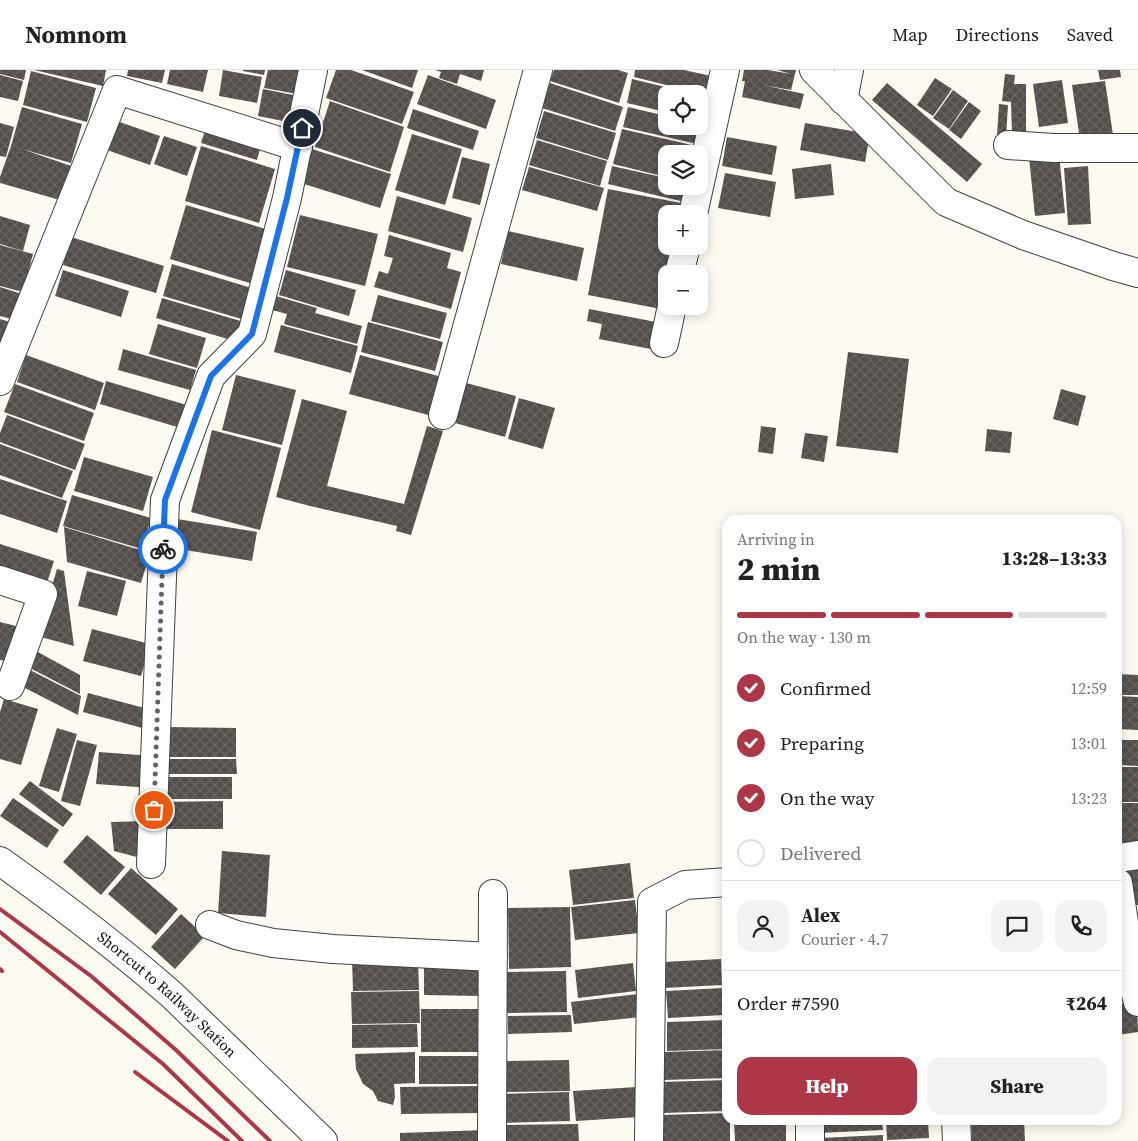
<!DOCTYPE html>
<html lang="en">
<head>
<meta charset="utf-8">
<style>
	:root { --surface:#fff; --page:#f2f2f2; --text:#222; --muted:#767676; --line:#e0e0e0; --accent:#ad3746 }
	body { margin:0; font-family:"Source Serif 4",serif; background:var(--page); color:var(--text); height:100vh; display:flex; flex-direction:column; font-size:19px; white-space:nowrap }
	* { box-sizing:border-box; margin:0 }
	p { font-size:16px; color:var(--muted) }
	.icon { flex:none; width:28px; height:28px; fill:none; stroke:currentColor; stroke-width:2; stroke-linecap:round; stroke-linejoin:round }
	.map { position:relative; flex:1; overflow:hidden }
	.panel { position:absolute; left:722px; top:445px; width:400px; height:610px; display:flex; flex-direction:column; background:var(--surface); border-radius:15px; box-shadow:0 2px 12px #0003 }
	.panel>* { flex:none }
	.tools { position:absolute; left:658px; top:15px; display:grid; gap:10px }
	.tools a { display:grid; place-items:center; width:50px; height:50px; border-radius:10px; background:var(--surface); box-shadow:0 2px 12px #0003; font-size:25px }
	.pin { position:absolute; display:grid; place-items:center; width:42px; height:42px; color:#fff; margin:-21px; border:2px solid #fff; border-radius:50%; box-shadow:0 1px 5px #0007 }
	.courier { position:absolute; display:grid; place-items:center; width:50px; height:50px; margin:-25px; border:4px solid #1a73e8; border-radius:50%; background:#fff; color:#222; box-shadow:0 1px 6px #0007 }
	.head em { font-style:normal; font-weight:800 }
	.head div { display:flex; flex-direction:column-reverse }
	.head { display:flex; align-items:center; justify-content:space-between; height:85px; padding:0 15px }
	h1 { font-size:32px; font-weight:800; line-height:38px }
	.bar { display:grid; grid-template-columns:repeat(4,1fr); gap:8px 5px; align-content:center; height:60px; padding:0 15px }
	.bar i { height:6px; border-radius:4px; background:var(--line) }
	.bar .active { background:var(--accent) }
	.bar p { grid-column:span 4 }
	.line { display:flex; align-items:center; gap:12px; padding:0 15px; border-top:1px solid var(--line) }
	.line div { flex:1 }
	.round { display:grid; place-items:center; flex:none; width:52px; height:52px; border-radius:15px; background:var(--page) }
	ol { padding:0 15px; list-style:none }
	li { display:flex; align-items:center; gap:15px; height:55px }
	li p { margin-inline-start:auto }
	li .icon { padding:5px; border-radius:50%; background:var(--accent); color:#fff; stroke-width:4 }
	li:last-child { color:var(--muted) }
	li i { width:28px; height:28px; border:2px solid var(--line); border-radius:50% }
	.action { display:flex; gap:10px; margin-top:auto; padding:10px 15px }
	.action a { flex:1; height:58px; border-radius:15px; background:var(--accent); color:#fff; font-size:20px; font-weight:800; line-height:58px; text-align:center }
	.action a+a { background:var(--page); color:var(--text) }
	header { display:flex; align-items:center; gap:30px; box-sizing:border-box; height:70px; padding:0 25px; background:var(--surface); border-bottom:1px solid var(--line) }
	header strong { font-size:24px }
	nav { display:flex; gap:28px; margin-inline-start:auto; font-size:18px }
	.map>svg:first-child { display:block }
</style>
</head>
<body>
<header>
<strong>Nomnom</strong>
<nav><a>Map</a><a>Directions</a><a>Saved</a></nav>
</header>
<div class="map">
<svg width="1138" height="1071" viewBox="0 0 1138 1071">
	<defs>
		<pattern id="building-cross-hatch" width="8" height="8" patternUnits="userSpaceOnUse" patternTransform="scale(1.25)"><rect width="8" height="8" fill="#554f4c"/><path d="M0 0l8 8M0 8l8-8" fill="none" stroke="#696461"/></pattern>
	</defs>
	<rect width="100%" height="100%" fill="#fdfaf1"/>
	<path fill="url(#building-cross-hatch)" d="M0,0H26L24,10L0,4Z
		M34,0H106L103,16Z
		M128,0H165L162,13L127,6Z
		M170,0H208L203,22L167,14Z
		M223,0L262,7L257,33L219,26Z
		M243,0H265L264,5L243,1Z
		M268,0H302L297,24L264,18Z
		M336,0H351L414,22L402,54L326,28Z
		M362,0H418L412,18Z
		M435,0H484L481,11L460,4L457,14L439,8L441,2Z
		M554,0H618L628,3L619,33L550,11Z
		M635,0H684L716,7L711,26L634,7Z
		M744,0H768L791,4L777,0H796L791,20L763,15L804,24L800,39L742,27L745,11H742Z
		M1098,0H1120L1121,7L1100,10Z
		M31,1L96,18L87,52L23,35Z
		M1005,4L1015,5L1014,14H1026V64H1012L1011,32L1002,31Z
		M0,5L23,11L18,31L0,27Z
		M428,5L496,30L486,59L417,34Z
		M935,8L952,19L933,46L917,35Z
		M632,9L690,23V24H666V42L627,33Z
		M1062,10L1068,53L1039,57L1033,14Z
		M1105,11L1113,65L1080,70L1072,15Z
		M550,13L623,37L615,61L542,38Z
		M887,13L982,94L967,112L872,30Z
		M263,19L298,26L293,53L258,46Z
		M953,20L968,31L949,59L933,48Z
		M699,25L707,27L702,50L699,49Z
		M330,31L404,57L390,102L315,77Z
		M969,32L981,41L961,69L949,60Z
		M999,34L1008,35L1006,67L997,66Z
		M22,37L82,54L71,93L22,79L77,98L67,132L0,113V107L11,76Z
		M628,37L666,46V56H699V54H702L697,74L623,57Z
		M413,39L479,61L473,80L407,58Z
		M544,41L616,63L608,90L536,68Z
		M111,49L160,66L150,95L101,78Z
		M208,51L263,68L257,90L201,73Z
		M0,53L14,57L6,87L0,86Z
		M805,53L870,64L865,92L800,80Z
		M622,59L696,76L694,84H666V107L613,94Z
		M412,64L462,79L445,135L395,120Z
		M164,66L197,77L187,106L154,94Z
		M727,67L777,76L772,105L722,96Z
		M537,70L607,91L600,116L529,95Z
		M201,76L275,99L259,153L185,131Z
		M312,79L391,104L380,138L301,113Z
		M1059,84L1065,143L1035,146L1029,87Z
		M462,87L490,94L480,135L452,128Z
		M831,94L834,125L795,129L792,99Z
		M612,96L666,108V116H689L685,132L608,114Z
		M1088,96L1091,154L1068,155L1064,98Z
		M529,97L604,118L597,141L522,120Z
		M725,103L776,112L770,147L718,138Z
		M608,119L681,133L679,144H666V176H673L666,204V212L661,239L588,225Z
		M397,126L472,148L463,182L388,161Z
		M186,135L269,160L253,214L170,189Z
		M300,145L378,164L365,216L287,197Z
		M0,146L30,155L23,181L0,174Z
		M508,161L584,178L577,211L501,194Z
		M389,165L451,183L447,198L461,202L451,239L374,217L379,201L388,204L393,188L384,186Z
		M71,167L164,196L156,223L63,195Z
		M0,175L33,184L23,222L0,216Z
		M172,194L255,219L245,250L163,226Z
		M63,200L129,221L121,247L55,226Z
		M286,200L356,220L349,246L279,225Z
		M0,217L22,224L15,250L0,246Z
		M378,225L447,243L440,269L371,251Z
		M276,226L317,238L315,243L362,256L357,274L284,254L287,244L272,240Z
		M162,228L244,252L238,272L156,248Z
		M589,239L661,253L656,280L599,269L602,254L587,251Z
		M0,249L13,253L0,278Z
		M368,252L443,272L435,301L361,282Z
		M158,254L206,268L197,298L149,284Z
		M281,255L358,276L351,303L274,282Z
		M123,279L196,300L190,320L118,300Z
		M848,282L909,289L898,383L836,376Z
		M26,285L104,313L95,340L17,312Z
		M360,285L442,307L432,346L349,324Z
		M236,305L296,320L282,375L222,360Z
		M106,311L190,336L184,359L100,334Z
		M466,313L516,326L505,367L455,353Z
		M15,314L94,343L84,371L4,342Z
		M1061,319L1086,326L1078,356L1053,349Z
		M519,328L555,338L543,379L508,369Z
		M302,329L347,341L327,416L404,434L427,356L443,361L411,465L396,461L397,456L310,436L276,427Z
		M7,345L85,374L75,400L0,372V363Z
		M761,356L776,358L773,384L758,382Z
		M987,359L1012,362L1010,383L985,381Z
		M212,360L281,378L260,460L191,442Z
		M805,363L828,366L824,392L801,388Z
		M0,374L73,401L62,428L0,405Z
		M84,387L153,407L143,441L74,421Z
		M0,409L67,431L57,463L0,444Z
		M72,425L151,448L142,479L63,456Z
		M177,449L257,462L252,491L173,478Z
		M64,457L150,483L141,513L67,492Z
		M0,474L54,491L46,516L0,501Z
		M57,499L64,501L74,576L37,566Z
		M87,501L126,511L117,546L78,536Z
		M0,552L20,557L12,592L0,590Z
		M92,559L150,574L141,606L83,591Z
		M36,581L80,605V624L28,597Z
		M26,598L81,626L78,645L17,614Z
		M1118,604L1138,605V625H1118Z
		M88,623L152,640L146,659L83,642Z
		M1118,626L1138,627V660L1118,659Z
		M4,629L38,639L21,695L0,689V642Z
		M169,657L236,658V687H168Z
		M57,658L77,664L59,722L39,716Z
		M77,670L97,675L80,736L61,731Z
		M1118,670H1138V696L1118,695Z
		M99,682L153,686L151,718L96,714Z
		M166,689H236L237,704H166Z
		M1119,697H1138V732H1118Z
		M164,707H232V729H164Z
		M30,711L73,744L63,757L19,724Z
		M13,728L59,760L47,778L0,746Z
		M223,731V759H161V732Z
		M1118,733H1138V772H1118Z
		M147,751L148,790L114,781L111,752Z
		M87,765L125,797L101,825L63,792Z
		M222,781L270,785L266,847L218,843Z
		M630,793L634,828L573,835L569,800Z
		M1138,794V835H1132L1126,796Z
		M131,798L178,839L156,865L108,824Z
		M635,830L639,863L575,870L571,837Z
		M570,837L571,897L509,899L508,838Z
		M181,844L205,866L175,899L151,877Z
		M418,889L419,920L353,921L352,890Z
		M721,889L722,915L664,918L663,892Z
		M633,893L636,921L578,928L575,900Z
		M424,894L481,895V926L424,925Z
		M1118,895L1132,930L1118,932Z
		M566,901L567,942L507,943L506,902Z
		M723,918L724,945L668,948L666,921Z
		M419,921L420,953L352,954L351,922Z
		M638,924L641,947L574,954L571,932Z
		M1137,932L1138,962L1118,965V934Z
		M421,939H482V982H421Z
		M571,945L572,962L508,964V946Z
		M726,950L727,979L667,981V952Z
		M417,954L418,977L352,978V955Z
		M728,980V1008L664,1010V982Z
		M415,982V1013L394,1014L395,1027L393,1035L378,1031L373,1021L363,1014L356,999L355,984Z
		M419,986H486V1014H419Z
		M569,990L570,1021L507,1022L506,991Z
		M728,1010V1041L662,1043L661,1012Z
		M481,1016L482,1043L401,1044L400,1017Z
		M637,1017L639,1047L576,1051L573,1021Z
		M569,1022L570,1051L500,1053L499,1024Z
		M728,1043V1050H730V1071H663L662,1045Z
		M734,1050H786V1071H735Z
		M817,1050H882L883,1060L818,1063Z
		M886,1050H928L929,1068L887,1070Z
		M971,1050H1024L1025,1071H972Z
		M578,1054L579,1071H504V1055Z
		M485,1060L486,1071H400V1063Z
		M883,1065V1071H820V1068Z"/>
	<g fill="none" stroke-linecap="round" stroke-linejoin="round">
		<g stroke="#414141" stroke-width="30">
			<g id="minor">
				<path d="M814,0L946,132L1023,165L1113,196L1138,203"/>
				<path d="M843,30L849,0"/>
				<path d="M1008,75L1054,78H1138"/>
				<path d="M693,144L725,0"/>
				<path d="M679,204L686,176"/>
				<path d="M664,273L672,236"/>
				<path d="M0,311L117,20L298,77"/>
				<path d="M443,345L538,0"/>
				<path d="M0,510L43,524L10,616"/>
				<path d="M1118,788L1138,785"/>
				<path id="s1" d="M0,791C59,833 117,877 172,925L323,1071"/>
				<path d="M151,794L165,430L211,306L252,264L287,128L313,0"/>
				<path d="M1118,813L1133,912L1138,932"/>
				<path d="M210,855L236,865L273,873L333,879L493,887"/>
				<path d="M810,1050V1071"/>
				<path d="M956,1050L957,1071"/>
				<path d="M492,1071L493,824"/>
				<path d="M649,1071L652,832L685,815L728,812"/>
			</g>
		</g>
		<use href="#minor" stroke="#fff" stroke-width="28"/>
		<path stroke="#ad3746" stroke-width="4" d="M0,839L91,906L176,980L270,1071
			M0,862L163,994L242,1071
			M0,899L2,901
			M135,1002L228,1071"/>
	</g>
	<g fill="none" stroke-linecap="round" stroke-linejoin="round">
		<path stroke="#62615d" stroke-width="5" stroke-dasharray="0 9" d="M154,740L163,479"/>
		<path stroke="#1a73e8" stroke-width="6" d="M163,479L165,430L211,306L252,264L287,128L302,58"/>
	</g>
	<g text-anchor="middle" stroke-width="5" stroke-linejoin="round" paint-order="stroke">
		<g font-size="15" fill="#0e0e0e" stroke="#fff">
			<text dy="5" stroke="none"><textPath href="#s1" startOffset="214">Shortcut to Railway Station</textPath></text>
		</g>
	</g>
</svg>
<div class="tools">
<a><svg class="icon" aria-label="locate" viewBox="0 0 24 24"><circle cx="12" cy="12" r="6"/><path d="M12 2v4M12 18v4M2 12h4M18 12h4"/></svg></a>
<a><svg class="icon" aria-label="layers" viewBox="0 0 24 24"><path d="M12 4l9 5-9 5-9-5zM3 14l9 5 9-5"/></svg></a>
<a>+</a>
<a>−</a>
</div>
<div class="pin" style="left:154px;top:740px;background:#ea580c"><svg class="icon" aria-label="bag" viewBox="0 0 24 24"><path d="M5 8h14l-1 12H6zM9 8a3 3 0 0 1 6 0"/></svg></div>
<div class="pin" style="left:302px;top:58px;background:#1f2937"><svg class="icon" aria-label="home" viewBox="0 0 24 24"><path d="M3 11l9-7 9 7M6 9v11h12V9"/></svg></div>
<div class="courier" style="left:163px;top:479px"><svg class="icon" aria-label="bike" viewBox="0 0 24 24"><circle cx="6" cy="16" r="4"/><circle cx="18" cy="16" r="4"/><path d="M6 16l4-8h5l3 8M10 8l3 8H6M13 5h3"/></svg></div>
<section class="panel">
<div class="head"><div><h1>2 min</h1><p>Arriving in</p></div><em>13:28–13:33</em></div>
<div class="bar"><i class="active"></i><i class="active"></i><i class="active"></i><i></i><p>On the way · 130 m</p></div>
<ol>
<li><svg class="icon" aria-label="check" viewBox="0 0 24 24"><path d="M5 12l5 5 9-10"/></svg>Confirmed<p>12:59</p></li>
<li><svg class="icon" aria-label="check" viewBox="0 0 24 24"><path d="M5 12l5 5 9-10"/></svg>Preparing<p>13:01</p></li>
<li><svg class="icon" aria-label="check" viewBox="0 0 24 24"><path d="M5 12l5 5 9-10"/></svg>On the way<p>13:23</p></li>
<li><i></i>Delivered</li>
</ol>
<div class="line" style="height:90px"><a class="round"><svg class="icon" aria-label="person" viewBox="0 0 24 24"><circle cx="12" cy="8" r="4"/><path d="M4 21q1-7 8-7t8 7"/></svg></a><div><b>Alex</b><p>Courier · 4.7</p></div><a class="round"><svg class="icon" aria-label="chat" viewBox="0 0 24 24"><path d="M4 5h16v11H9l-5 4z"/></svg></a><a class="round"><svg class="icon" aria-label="phone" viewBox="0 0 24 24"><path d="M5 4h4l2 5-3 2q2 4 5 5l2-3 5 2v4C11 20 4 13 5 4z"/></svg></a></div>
<div class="line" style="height:65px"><div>Order #7590</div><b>₹264</b></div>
<div class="action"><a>Help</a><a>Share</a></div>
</section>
</div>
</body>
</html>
